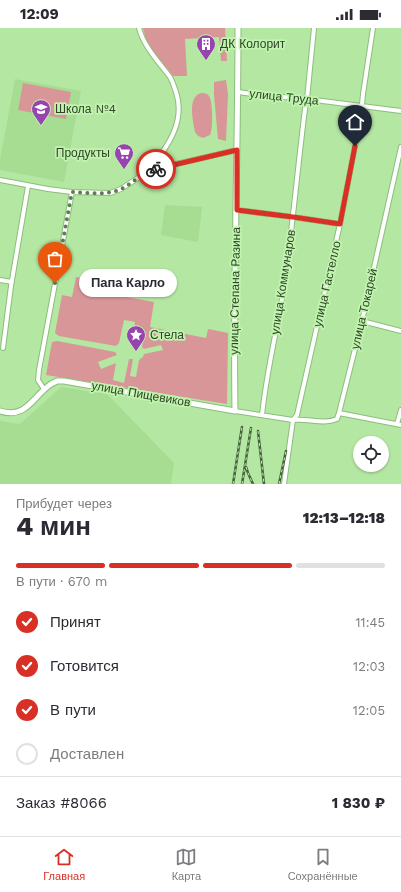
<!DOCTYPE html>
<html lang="ru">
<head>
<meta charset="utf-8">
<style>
	:root { --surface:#fff; --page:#f7f7f7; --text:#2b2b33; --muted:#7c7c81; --line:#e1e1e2; --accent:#d93025 }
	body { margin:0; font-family:"Work Sans",sans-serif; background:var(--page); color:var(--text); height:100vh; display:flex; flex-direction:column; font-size:15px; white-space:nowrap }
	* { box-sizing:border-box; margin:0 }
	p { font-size:13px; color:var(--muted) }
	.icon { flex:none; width:22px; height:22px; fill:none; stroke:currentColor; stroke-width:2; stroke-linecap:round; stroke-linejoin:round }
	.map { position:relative; height:456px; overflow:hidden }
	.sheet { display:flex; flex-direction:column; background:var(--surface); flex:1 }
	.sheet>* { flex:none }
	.buttons { position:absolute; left:353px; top:408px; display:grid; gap:8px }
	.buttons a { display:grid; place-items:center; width:36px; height:36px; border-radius:50%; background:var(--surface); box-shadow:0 1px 3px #0004; font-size:20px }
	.pin { position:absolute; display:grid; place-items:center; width:34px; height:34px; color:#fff; margin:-41px -17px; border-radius:50% 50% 50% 0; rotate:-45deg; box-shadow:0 0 4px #0007 }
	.pin .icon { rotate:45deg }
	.courier { position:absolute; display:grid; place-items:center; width:40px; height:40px; margin:-20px; border:3px solid #d93025; border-radius:50%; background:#fff; color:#222; box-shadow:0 1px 5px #0007 }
	.bubble { position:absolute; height:28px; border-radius:14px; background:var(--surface); box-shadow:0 1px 3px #0004; font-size:13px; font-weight:800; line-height:28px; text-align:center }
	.head em { font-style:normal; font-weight:800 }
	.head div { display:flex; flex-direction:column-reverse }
	.head { display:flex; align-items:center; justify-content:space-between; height:68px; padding:0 16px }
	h1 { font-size:26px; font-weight:800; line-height:30px }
	.bar { display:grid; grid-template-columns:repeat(4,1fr); gap:6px 4px; align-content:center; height:48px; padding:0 16px }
	.bar i { height:5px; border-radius:3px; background:var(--line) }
	.bar .selected { background:var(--accent) }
	.bar p { grid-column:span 4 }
	.line { display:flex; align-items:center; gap:10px; padding:0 16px; border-top:1px solid var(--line) }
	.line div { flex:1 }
	ol { padding:0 16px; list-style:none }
	li { display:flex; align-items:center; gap:12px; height:44px }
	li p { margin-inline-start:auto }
	li .icon { padding:4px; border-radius:50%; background:var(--accent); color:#fff; stroke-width:4 }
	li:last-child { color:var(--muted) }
	li i { width:22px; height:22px; border:2px solid var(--line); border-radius:50% }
	.status { display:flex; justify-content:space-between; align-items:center; height:28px; padding:0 20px; background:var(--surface); direction:ltr }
	.status svg { height:11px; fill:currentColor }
	.menu { display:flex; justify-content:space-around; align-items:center; height:56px; border-top:1px solid var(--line); background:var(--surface); font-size:11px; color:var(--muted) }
	.menu a { display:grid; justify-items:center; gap:2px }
	.menu .selected { color:var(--accent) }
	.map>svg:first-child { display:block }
</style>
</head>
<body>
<div class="status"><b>12:09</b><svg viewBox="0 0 49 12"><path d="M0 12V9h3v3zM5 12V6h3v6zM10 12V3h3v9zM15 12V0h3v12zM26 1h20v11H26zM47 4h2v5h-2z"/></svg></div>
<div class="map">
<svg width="401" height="456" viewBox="0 0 401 456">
	<rect width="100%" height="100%" fill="#b4e7a2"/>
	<path fill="#a6dd93" d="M15,51L81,63L64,154L0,142V132Z
		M165,177L202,179L198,214L161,207Z
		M61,359L107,366L174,435L171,456H0V393L20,396Z"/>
	<path fill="#d89698" d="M143,0H225L227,33H221L219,9L185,11L187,48H173L147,16Z
		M226,52L228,66L226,113L218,111L214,67V54Z
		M23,55L71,64L66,91L18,82Z
		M201,65C204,65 207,65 209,68C213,73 213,102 210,107L203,110L198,108L195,104C193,93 187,69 201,65Z
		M76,249L111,255L109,266L154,274L150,299L206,310L208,301L228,305L227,376L46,347L52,314L57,313L115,324L117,327L98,334L101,341L116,335L113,352L124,355L129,331H133L130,348L136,349L139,332L143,329L144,326L163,322L161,317L144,321L142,319L144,305L139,304L136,318L131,317L135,294L124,292L119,315L116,318L59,308L55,305L62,267L72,269Z"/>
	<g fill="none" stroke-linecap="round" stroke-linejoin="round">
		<g stroke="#8cbe7b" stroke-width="6">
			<path id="minor" d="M139,0C144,19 158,33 170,49C173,54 174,59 176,64C186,94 167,119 150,142
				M238,64L259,67L307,71L401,83
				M401,119L362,293L339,385L401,397
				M0,152L48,161L72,164L110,165L121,161L150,142L237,122
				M237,182L293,189L340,196
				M0,252L12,254
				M362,293L401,303
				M3,320L11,258L28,158
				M44,361L38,352L39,342L72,164
				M235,383L293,392C308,390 323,397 337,391L339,385
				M262,387C266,348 275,310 282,271C292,208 297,144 305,81L307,71L314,0
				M293,392L297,387L340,196L361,87L363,66L373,0
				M397,396L401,382
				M284,456L293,392"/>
		</g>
		<g stroke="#8cbe7b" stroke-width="7">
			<path id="major" d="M0,383C27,391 32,369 51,356L57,353H64L235,383C233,255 238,128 238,0"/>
		</g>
		<use href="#minor" stroke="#fff" stroke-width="4"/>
		<use href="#major" stroke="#fff" stroke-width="5"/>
		<g stroke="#46603d" stroke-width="2.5">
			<path id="rail" d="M258,403L264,456
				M246,439L248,445L253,456
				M233,456L242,399
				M242,456L251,400
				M279,456L286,423"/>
		</g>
		<use href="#rail" stroke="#c1f4af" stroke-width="1" stroke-dasharray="3" stroke-linecap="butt"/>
	</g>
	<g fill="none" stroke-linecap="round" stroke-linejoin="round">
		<path stroke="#5d7c52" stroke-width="4" stroke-dasharray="0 7.2" d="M55,255L72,164C88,165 108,168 123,160C134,154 143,144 156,141"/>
		<path stroke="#d93025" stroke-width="5" d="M156,141L237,122V182L293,189L340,196L355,118"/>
	</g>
	<defs>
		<g id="building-pin" transform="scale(1)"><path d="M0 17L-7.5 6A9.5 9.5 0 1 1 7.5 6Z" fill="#9743b0" stroke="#c1f4af"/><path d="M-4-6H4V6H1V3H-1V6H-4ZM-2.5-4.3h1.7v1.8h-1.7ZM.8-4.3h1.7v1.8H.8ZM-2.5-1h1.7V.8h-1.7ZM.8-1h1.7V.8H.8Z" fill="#fff"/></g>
		<g id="school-pin" transform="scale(1)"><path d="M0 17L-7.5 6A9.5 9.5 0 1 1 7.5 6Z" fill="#9743b0" stroke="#c1f4af"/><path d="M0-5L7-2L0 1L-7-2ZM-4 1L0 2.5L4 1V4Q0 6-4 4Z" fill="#fff"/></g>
		<g id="supermarket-pin" transform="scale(1)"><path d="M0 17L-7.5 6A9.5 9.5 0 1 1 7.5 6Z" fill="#9743b0" stroke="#c1f4af"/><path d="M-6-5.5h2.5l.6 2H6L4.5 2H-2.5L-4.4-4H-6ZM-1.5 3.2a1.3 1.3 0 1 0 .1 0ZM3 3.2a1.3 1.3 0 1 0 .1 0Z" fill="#fff"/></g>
		<g id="sight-pin" transform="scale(1)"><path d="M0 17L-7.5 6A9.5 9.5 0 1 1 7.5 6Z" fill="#9743b0" stroke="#c1f4af"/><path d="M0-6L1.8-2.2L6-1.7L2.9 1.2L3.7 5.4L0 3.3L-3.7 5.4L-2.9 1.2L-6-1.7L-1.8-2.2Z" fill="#fff"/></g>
	</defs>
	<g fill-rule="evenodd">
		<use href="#building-pin" x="206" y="16"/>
		<use href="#school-pin" x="41" y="81"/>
		<use href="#supermarket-pin" x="124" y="125"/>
		<use href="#sight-pin" x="136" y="307"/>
	</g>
	<g text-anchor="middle" stroke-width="3.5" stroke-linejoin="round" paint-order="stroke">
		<g font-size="12" fill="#2e4327" stroke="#c1f4af" text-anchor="start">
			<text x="220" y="20">ДК Колорит</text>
			<text x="55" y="85">Школа №4</text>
			<text x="110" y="129" text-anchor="end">Продукты</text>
			<text x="150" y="311">Стела</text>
		</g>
		<g font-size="12" fill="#2e4327" stroke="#c1f4af">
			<text transform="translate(284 69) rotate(6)" y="4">улица Труда</text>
			<text transform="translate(283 254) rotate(-81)" y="4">улица Коммунаров</text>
			<text transform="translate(327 256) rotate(-77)" y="4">улица Гастелло</text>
			<text transform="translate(235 263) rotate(-89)" y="4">улица Степана Разина</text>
			<text transform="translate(364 281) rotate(-77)" y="4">улица Токарей</text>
			<text transform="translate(141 366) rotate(10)" y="4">улица Пищевиков</text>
		</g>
	</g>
</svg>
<div class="buttons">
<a><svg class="icon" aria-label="locate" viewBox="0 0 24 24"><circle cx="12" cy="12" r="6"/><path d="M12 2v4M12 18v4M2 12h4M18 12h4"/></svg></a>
</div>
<div class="pin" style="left:55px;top:255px;background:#ea580c"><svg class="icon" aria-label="bag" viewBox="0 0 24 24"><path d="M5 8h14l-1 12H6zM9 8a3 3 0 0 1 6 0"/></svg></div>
<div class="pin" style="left:355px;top:118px;background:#1f2937"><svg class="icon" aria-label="home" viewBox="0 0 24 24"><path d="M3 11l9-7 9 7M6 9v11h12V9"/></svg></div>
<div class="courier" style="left:156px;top:141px"><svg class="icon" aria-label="bike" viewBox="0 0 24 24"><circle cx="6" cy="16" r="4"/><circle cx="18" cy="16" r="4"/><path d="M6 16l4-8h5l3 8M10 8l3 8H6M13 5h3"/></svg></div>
<div class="bubble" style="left:79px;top:241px;width:98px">Папа Карло</div>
</div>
<section class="sheet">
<div class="head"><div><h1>4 мин</h1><p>Прибудет через</p></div><em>12:13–12:18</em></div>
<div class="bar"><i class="selected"></i><i class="selected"></i><i class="selected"></i><i></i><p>В пути · 670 m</p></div>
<ol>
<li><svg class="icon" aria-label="check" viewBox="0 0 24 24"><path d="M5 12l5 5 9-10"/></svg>Принят<p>11:45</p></li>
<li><svg class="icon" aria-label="check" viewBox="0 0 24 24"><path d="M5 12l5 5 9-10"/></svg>Готовится<p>12:03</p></li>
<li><svg class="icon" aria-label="check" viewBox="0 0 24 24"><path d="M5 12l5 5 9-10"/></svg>В пути<p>12:05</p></li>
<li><i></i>Доставлен</li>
</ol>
<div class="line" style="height:52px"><div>Заказ #8066</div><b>1 830 ₽</b></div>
</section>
<nav class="menu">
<a class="selected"><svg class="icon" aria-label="home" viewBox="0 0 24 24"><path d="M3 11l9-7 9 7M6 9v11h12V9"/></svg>Главная</a>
<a><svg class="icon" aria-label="map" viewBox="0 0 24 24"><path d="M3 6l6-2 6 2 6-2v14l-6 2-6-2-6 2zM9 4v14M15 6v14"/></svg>Карта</a>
<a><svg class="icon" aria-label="saved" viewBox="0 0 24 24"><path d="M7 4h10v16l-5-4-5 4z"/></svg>Сохранённые</a>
</nav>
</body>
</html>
